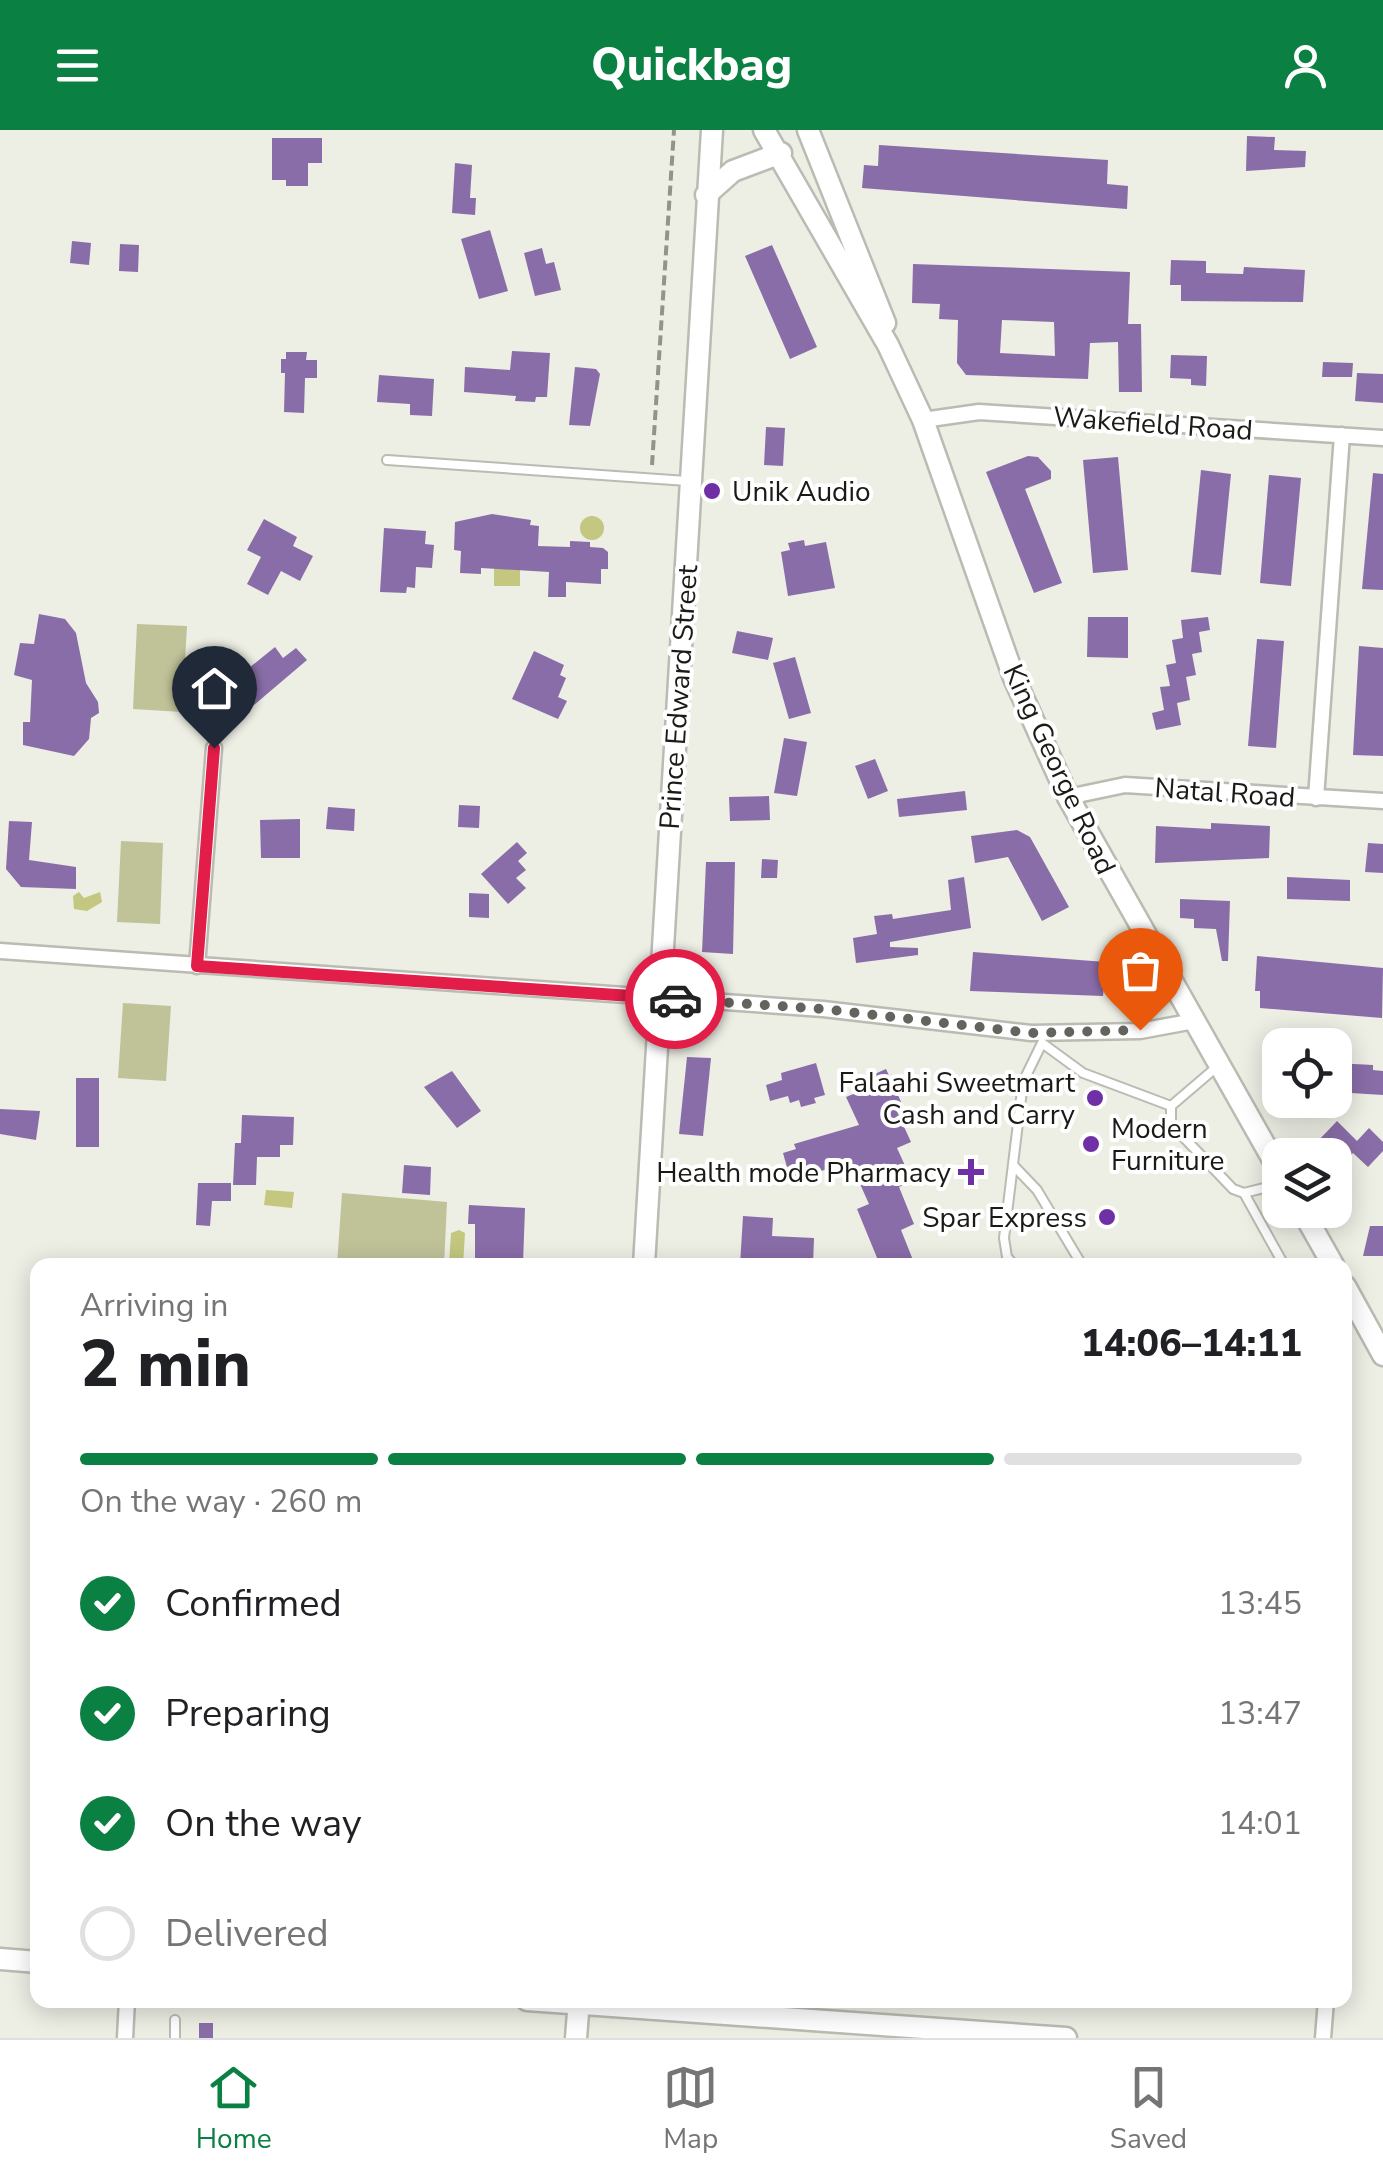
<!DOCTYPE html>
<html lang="en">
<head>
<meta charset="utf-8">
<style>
	:root { --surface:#fff; --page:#f6f6f6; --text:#202124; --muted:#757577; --line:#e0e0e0; --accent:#0b8043 }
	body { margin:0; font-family:"Nunito Sans",sans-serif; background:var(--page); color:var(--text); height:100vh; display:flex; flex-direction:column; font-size:38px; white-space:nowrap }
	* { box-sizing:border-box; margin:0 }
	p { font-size:32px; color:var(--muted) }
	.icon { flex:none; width:55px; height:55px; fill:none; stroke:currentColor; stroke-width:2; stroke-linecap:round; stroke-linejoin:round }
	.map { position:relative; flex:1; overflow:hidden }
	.side { position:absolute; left:30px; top:1128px; width:1322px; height:750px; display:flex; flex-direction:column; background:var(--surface); border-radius:20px; box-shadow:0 5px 25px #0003 }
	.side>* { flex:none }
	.tools { position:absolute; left:1262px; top:898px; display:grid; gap:20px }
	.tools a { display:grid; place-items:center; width:90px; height:90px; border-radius:20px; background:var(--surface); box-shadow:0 5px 25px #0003; font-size:50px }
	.pin { position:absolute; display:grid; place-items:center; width:85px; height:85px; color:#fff; margin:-102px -42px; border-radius:50% 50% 50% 0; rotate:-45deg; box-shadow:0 0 10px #0007 }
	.pin .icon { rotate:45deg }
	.courier { position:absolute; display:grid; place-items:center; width:100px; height:100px; margin:-50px; border:8px solid #e11d48; border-radius:50%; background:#fff; color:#222; box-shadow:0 2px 12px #0007 }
	.summary em { font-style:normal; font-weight:800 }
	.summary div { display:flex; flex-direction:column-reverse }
	.summary { display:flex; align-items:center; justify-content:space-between; height:170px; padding:0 50px }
	h1 { font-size:65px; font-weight:800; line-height:75px }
	.bar { display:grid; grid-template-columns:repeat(4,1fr); gap:15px 10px; align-content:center; height:120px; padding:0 50px }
	.bar i { height:12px; border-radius:8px; background:var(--line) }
	.bar .current { background:var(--accent) }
	.bar p { grid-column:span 4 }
	ol { padding:0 50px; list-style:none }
	li { display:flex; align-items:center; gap:30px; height:110px }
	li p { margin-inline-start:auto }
	li .icon { padding:10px; border-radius:50%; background:var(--accent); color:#fff; stroke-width:4 }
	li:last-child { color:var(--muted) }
	li i { width:55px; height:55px; border:5px solid var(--line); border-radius:50% }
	header { display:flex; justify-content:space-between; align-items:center; height:130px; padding:0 50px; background:var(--accent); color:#fff; font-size:45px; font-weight:800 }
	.tab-bar { display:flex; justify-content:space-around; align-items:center; height:140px; border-top:2px solid var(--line); background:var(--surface); font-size:28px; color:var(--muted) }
	.tab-bar a { display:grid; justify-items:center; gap:5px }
	.tab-bar .current { color:var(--accent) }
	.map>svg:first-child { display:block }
</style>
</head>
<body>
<header><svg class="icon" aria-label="menu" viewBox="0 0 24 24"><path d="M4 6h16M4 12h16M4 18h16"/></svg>Quickbag<svg class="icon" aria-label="person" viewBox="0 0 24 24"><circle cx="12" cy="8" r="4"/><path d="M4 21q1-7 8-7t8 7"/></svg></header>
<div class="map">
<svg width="1383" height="1908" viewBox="0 0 1383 1908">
	<rect width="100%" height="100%" fill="#edeee4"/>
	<path fill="#c0c398" d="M137,494L187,496L182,582L133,579Z
		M121,711L163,713L160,794L117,792Z
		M123,873L171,876L166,951L118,948Z
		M342,1063L447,1072L444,1135H337Z"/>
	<path fill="#c3c780" d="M580 398a12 12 0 1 1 24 0a12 12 0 1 1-24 0Z
		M494,438L520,439V456H494Z
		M79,762L84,768L100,762L102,772L87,781L74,779L73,766Z
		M266,1060L294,1062L292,1078L264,1075Z
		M459,1100L465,1103L463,1135H449L451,1103Z"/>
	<path fill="#896da8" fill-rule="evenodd" d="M1247,6L1275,7L1274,20L1306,21L1305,37L1246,41Z
		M272,8H322V33H308V56H286V50H272Z
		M879,15L1108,30L1107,54L1128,56L1127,79L862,58L864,35L878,36Z
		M455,33L472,35L470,68H476L475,85L452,83Z
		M490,100L508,161L479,169L461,109Z
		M72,111L91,113L89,135L70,133Z
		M120,114L139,115L138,142L119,141Z
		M772,115L817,217L790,229L745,126Z
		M542,118L546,134L554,132L561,160L535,166L524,123Z
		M1171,130L1206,131V143L1243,144L1244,137L1305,140L1303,172L1181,171V155H1170Z
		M913,134L1130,142L1128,194H1141L1142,262H1119L1118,212L1090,213L1088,249L966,245L957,233L958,190L939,189L940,174L912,173ZM1002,190L1054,192L1055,226L1000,223Z
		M512,221L550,223L547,267H536L535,272L515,271L516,266L464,262L465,237L510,240Z
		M286,222H307L306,230H317V248H305L304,283L284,282L285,243H281V229H286Z
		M1171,225L1207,226L1206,256L1191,255V249L1170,248Z
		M1323,232L1353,233L1352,247H1322Z
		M575,237L596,239L600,244L590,296L569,295Z
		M1357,243L1383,244V273L1355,271Z
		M379,245L434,249L432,286L410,285V274L377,272Z
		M766,297L785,298L783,336L764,335Z
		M1028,326L1038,327L1051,341V349L1025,359L1062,453L1034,463L986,342Z
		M1118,327L1128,440L1093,443L1083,330Z
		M1201,340L1231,344L1221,445L1191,442Z
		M1373,343L1383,344V460L1362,459Z
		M1269,345L1301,348L1291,456L1260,453Z
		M492,384L531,390L530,395L539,396L538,416L570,417V411L590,412V417L603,418L608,422V439H601V454L566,452V467H548L549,442L481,438V444L460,443L461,421L454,420L455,392Z
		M264,389L297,407L293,416L313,426L300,451L281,441L268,465L247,454L261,427L247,420Z
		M384,398L426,401L425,414L434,415L432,438L416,437L415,458L407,457L406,463L380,462Z
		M804,410L805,416L826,412L835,458L788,466L781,422L790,420L788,413Z
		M39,484L65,489L76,503L86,553L98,572L99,583L91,588L89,609L74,626L23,615V592H30L32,550L14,545L20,513L34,514Z
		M1088,487H1128V528L1087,527Z
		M1208,487L1210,500L1199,502L1202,522L1192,524L1196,545L1186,547L1190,570L1177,573L1181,595L1156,600L1152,583L1164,580L1160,557L1170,556L1166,535L1176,533L1172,510L1183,508L1181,490Z
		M737,501L773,508L768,530L732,523Z
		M1257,509L1284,511L1276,618L1248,616Z
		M1359,516L1383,518V626L1353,625Z
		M275,517L283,528L296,518L307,530L254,575L234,550Z
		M534,521L564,535L560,545L566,548L558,567L567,571L558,589L512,569Z
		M795,527L811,583L789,589L773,533Z
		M784,608L807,612L797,666L774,663Z
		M875,629L888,661L868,669L855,636Z
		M965,661L967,680L899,687L897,669Z
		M769,666L770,690L730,691L729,667Z
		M459,675L480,676L479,698L458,697Z
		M328,677L355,679L354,701L326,699Z
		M300,689V728H261L260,690Z
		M9,691L32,692L29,730L76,737V759L21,757L6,739Z
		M1211,693L1270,696L1269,728L1155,733L1156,696L1211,699Z
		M1017,700L1030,707L1069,777L1042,791L1008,727L975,733L971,706Z
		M517,712L527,723L518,731L526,740L516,748L526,758L508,774L481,744Z
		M1368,713L1383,714V743L1365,742Z
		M762,729L778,730L777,748H761Z
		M706,732H735L733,824L702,822Z
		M964,747L971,798L890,812V817L918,818V825L856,833L853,808L877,804L874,786L892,784L893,789L951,780L948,750Z
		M1287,747L1350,750V771L1287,769Z
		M469,763L489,764V788L469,787Z
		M1180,769L1230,771L1228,831H1222L1216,799L1194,798V789L1180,788Z
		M973,822L1106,832L1103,866L970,861Z
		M1257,826L1383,838L1382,888L1260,878V861H1255Z
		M687,927L711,928L703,1006L679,1004Z
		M816,933L825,965L814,968L816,973L801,977L799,970L790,973L788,966L770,971L766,955L782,950L781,943Z
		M1335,933L1373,935V940L1383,941V965L1335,962Z
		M886,939L902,974L895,977L911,1012L897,1018L912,1051L899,1057L914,1094L901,1100L915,1135H880L857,1079L869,1074L851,1034L790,1048L783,1023L796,1019L794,1014L859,995L846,967L863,960L859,951Z
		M452,941L481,981L457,998L424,957Z
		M76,948H99V1017H76Z
		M0,979L40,981L36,1010L0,1004Z
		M242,985L294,987L293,1015H280V1027H257L256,1055H233L235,1013H241Z
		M1337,991L1357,1011L1369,998L1383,1012V1021L1368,1037L1353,1023L1342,1036L1317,1012Z
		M404,1035L431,1037L430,1065L402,1063Z
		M198,1053H231V1071H212L210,1096L196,1095Z
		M469,1075L525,1078L523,1133L475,1132V1094H468Z
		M743,1086L773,1088L772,1106L814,1108L813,1135H740Z
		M1370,1096H1383V1126H1363Z
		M199,1893H213V1908H199Z"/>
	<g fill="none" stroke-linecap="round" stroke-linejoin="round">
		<g stroke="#babbb2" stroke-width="12">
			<path id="lane" d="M387,330L687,351
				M1042,913L1083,943L1171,976
				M1219,935L1171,976V994L1233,1059L1244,1063L1280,1054
				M1013,1035L1037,1060L1082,1135
				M1244,1063L1284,1135
				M1014,1135L1007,1127L1004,1108L1023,952L1042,913
				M175,1908V1890"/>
		</g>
		<g stroke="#babbb2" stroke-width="19">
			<path id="street" d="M923,290L979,282L1383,308
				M1068,667L1125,655L1383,671
				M1316,668L1342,305
				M0,821L823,879L1031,903L1140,901L1194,891
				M197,836L214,618
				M125,1908L127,1870
				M1323,1908L1326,1870"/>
		</g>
		<g stroke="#babbb2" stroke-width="25">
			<path id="secondary" d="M764,0L888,215L923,290L1014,548L1068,667L1280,1042
				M808,0L885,193
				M706,65L733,41L781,23
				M1302,1080L1333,1135
				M644,1135L712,0
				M1345,1156L1383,1225
				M0,1829L38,1832
				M527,1870L1066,1908
				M576,1908L579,1870"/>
		</g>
		<path stroke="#93938c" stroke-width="4" stroke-dasharray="10 5" stroke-linecap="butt" d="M652,335L674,0"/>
		<use href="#lane" stroke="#fff" stroke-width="8"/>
		<use href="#street" stroke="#fff" stroke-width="14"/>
		<use href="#secondary" stroke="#fff" stroke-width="20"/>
	</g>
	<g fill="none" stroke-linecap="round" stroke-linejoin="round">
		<path stroke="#64645f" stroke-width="10" stroke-dasharray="0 18" d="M675,869L823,879L1031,903L1140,900"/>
		<path stroke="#e11d48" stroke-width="12" d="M214,618L197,836L675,869"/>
	</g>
	<g fill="#6f30a5" stroke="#fff" stroke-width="4">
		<circle cx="712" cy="361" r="10"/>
		<circle cx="1095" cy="968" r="10"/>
		<circle cx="1091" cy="1014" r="10"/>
		<path d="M966 1027h10v10h10v10h-10v10h-10v-10h-10v-10h10z"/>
		<circle cx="1107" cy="1087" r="10"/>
	</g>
	<g text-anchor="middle" stroke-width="8" stroke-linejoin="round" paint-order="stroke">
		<g font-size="28" fill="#1a1a17" stroke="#fff">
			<text transform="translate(1153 293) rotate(4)" y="10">Wakefield Road</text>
			<text transform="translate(678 567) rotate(-86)" y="10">Prince Edward Street</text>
			<text transform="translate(1060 639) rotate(65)" y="10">King George Road</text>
			<text transform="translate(1225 662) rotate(4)" y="10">Natal Road</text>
		</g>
		<g font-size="28" fill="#1a1a17" stroke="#fff" text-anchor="end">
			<text x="732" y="371" text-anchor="start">Unik Audio</text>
			<text x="1075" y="962">Falaahi Sweetmart<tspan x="1075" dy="32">Cash and Carry</tspan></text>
			<text x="1111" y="1008" text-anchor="start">Modern<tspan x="1111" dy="32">Furniture</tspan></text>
			<text x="951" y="1052">Health mode Pharmacy</text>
			<text x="1087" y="1097">Spar Express</text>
		</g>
	</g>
</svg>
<div class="tools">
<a><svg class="icon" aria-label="locate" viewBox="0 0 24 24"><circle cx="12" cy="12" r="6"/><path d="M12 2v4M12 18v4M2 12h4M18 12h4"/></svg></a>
<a><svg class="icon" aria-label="layers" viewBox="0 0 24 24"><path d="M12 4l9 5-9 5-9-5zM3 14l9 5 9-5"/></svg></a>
</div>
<div class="pin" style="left:1140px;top:900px;background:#ea580c"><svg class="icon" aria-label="bag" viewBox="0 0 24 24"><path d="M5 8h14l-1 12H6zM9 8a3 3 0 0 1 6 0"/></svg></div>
<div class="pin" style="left:214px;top:618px;background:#1f2937"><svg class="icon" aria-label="home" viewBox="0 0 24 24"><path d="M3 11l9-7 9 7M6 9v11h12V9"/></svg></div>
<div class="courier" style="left:675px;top:869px"><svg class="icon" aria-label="car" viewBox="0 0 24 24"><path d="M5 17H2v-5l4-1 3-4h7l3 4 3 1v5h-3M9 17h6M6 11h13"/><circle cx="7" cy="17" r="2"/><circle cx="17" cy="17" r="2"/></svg></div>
<section class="side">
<div class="summary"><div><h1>2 min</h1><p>Arriving in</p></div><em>14:06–14:11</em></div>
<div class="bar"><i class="current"></i><i class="current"></i><i class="current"></i><i></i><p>On the way · 260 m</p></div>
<ol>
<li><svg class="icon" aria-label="check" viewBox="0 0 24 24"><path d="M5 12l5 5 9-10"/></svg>Confirmed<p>13:45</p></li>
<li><svg class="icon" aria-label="check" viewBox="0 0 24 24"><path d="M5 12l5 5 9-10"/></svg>Preparing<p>13:47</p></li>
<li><svg class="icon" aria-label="check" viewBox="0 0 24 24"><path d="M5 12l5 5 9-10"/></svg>On the way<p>14:01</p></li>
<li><i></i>Delivered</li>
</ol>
</section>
</div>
<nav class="tab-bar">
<a class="current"><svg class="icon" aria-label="home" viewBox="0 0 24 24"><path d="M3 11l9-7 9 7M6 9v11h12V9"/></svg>Home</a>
<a><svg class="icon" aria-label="map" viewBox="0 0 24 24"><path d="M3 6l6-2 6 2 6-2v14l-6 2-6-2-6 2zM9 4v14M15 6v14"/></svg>Map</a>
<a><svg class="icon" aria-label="saved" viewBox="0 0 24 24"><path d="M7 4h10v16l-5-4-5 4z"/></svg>Saved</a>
</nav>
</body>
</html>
